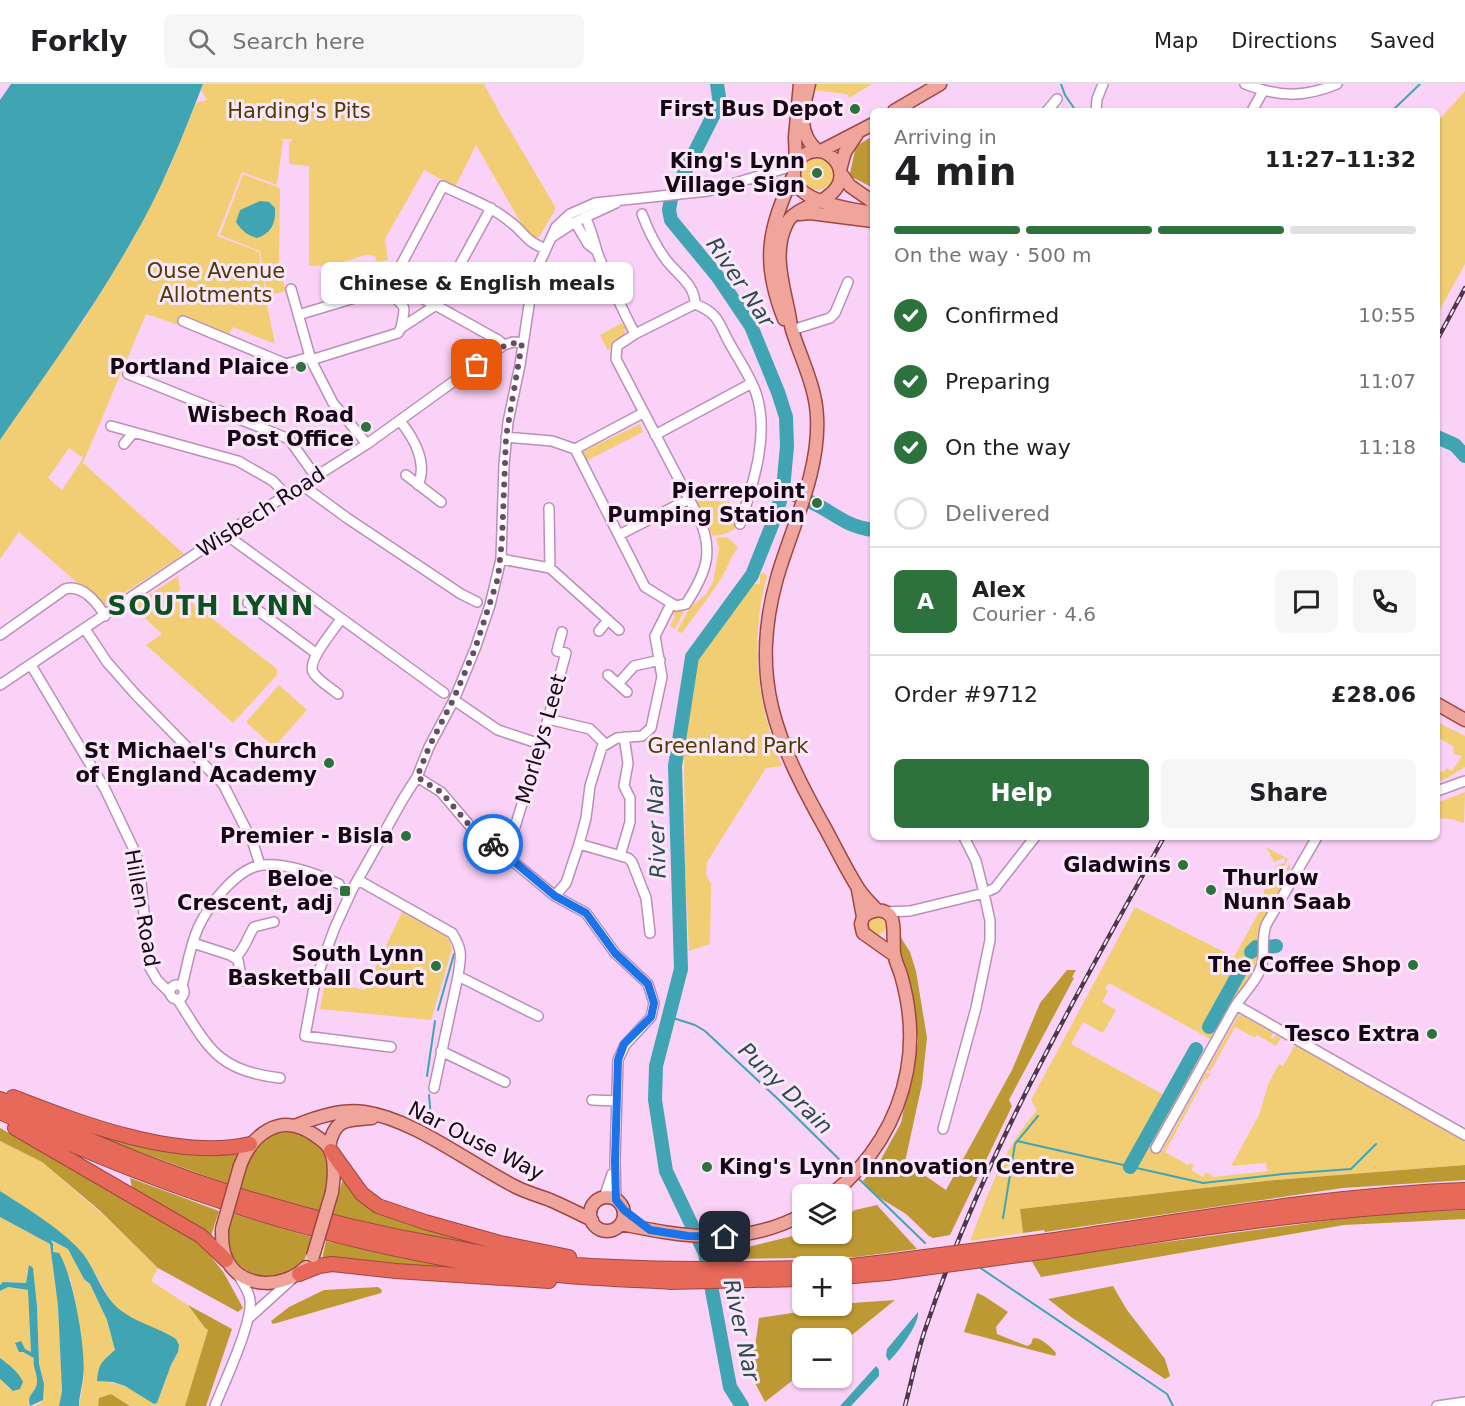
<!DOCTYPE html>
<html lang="en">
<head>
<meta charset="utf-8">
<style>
	:root { --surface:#fff; --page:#f6f6f6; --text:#202124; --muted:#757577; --line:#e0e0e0; --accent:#2d723d }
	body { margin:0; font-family:"DejaVu Sans",sans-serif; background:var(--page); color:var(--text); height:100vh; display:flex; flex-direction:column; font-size:22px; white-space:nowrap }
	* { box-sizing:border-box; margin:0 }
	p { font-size:20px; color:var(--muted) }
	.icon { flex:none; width:33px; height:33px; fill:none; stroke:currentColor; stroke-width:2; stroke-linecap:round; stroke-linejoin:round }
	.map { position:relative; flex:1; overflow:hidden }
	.sheet { position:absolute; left:870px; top:24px; width:570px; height:732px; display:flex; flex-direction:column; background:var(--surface); border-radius:9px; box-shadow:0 2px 4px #0004 }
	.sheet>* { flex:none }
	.fabs { position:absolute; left:792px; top:1100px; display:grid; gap:12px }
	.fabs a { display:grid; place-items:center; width:60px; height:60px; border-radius:9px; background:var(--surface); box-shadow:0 2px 4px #0004; font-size:30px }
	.pin { position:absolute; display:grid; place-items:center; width:51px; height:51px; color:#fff; margin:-26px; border-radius:12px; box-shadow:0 3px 9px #0006 }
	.courier { position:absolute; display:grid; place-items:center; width:60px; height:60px; margin:-30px; border:4px solid #1a73e8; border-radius:50%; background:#fff; color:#222; box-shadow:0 2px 8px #0007 }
	.bubble { position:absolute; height:42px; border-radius:9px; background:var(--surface); box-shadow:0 2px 4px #0004; font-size:20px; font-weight:800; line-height:42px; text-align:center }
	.overview em { font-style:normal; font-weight:800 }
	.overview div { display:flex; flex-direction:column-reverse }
	.overview { display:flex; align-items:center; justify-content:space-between; height:102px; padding:0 24px }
	h1 { font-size:39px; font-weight:800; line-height:45px }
	.bar { display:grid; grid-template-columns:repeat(4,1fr); gap:9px 6px; align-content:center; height:72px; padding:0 24px }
	.bar i { height:8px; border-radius:4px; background:var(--line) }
	.bar .selected { background:var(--accent) }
	.bar p { grid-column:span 4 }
	.line { display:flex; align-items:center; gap:15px; padding:0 24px; border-top:2px solid var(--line) }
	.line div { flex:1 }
	.round { display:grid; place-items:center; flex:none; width:63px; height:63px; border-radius:9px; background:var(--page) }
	ol { padding:0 24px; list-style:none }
	li { display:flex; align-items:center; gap:18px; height:66px }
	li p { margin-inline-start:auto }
	li .icon { padding:6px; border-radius:50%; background:var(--accent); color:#fff; stroke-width:4 }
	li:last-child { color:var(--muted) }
	li i { width:33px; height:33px; border:3px solid var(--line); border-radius:50% }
	.action { display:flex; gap:12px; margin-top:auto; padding:12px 24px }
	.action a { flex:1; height:69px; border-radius:9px; background:var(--accent); color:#fff; font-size:24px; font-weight:800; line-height:69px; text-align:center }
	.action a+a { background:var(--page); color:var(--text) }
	header { display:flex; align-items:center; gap:36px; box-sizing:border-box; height:84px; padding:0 30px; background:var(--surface); border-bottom:2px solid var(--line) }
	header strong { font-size:28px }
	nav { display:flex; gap:33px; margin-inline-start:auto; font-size:21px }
	.search { width:420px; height:54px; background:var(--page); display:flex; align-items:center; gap:15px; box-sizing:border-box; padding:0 21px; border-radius:9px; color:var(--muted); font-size:22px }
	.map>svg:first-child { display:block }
</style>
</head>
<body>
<header>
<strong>Forkly</strong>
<div class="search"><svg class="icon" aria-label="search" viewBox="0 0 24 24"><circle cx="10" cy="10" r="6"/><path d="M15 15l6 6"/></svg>Search here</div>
<nav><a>Map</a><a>Directions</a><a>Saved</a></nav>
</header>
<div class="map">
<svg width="1465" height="1322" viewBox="0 0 1465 1322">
	<rect width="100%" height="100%" fill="#fbd2f7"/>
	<path fill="#f1ce74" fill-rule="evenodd" d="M203,0H484C506,42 532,82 555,123L554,128L539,153H533L525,146L476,61L455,103L424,86L385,155L388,176L377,178L375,172C365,168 353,176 343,178C331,181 320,182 309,182V82L289,80V59L293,55H279L283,56L277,101L242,88L217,152L259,168L267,220L275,260L233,243L227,254L182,234L179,241L146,230L83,379L184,470L104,522L19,448L0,475V356L85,234L132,157L169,85L196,19L207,16L201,6ZM69,364L83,374L62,406L48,394Z
		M814,0H872L849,14L847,10L813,6Z
		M1465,7V180L1437,231V38Z
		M800 89a17 17 0 1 1 34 0a17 17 0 1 1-34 0Z
		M243,90L280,104L279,181L286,207L267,212L260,167L220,151Z
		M622,239L626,244L623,252L614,257L608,267L600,251Z
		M640,340L643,348L584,378L582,368Z
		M695,416L730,418L729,423L737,427L738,430L735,445L725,450L713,452Z
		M727,453L738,463C736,467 733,470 731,475C720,501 699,525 682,549L677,547L689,525L706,510L713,498L719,464L716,454Z
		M764,489L767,492C749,556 757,622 782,682L766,684L707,778L706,790L711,800L710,860L689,867L685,788L684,660L696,582L701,567L749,500H760V490Z
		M178,492L180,505L178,508L277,585V591L233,639L146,561L162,550L132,522Z
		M685,525L675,545L670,542L675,532L671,529L673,528Z
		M279,601L307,626L274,663L246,638Z
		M1437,638L1465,652V683L1447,694L1437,698L1438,687L1443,688L1447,684L1452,687L1462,672L1454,670L1453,662L1440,655V649L1437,647Z
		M1465,708L1464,739L1451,735L1437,734V719Z
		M1266,763L1288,775L1283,785L1286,787L1290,778V788L1261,841L1257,882L1253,889L1230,923L1212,956L1109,899L1105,905L1108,907L1102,918L1116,926L1103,949L1083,938L1071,960L1164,1011L1194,958L1204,964L1193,982L1196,984L1156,1064L1162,1067L1206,988L1210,990L1207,995L1205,994L1165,1068L1188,1081L1189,1079L1194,1081L1191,1086L1203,1093L1206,1088L1214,1093L1267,1087L1266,1079L1231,1082L1259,1031L1269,998L1279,980L1283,982L1293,965L1291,964L1296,962L1465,1055V1081L1275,1096L1020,1125L1023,1149L970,1157C989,1108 1002,1066 1037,1026L1031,1016L1135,823L1234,873L1264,819V805H1271L1274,801L1273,793L1279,792L1275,782L1285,779L1284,774L1274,778Z
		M402,828L442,849L449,856L452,865L431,936L320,925L325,898L365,906Z
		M868 842a9 9 0 1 1 18 0a9 9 0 1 1-18 0Z
		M1239,930L1273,949L1271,954L1273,955L1276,951L1281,954L1276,962L1257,951L1255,954L1235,943L1210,988L1207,986Z
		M0,1057L42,1078L100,1128L158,1184L151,1197L188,1221L205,1244L209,1246L185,1322H130L111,1310L99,1314L98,1322H79L84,1293L77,1226L71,1196L53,1168L49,1156L68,1165L84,1195L90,1200L107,1236L115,1266L102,1298C123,1298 137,1308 154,1320L157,1319L171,1281L178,1268L170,1251C151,1242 123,1235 110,1216C103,1205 98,1191 89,1181C63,1152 32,1128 0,1107Z
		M0,1133L50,1160L58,1222L62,1307L59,1322H33L41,1319L44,1300L39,1280L37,1222L33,1184L27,1190L26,1199L4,1198L0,1201Z
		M8,1203L28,1206L30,1213L31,1268L25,1265L18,1257L15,1262L35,1274C32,1284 39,1290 37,1300C36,1305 30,1311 28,1318L30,1322H0V1295L9,1305L15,1286L0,1274V1207Z"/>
	<path fill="#bd9933" d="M873,52V104L852,93L850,89L856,62Z
		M900,852L910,868L916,887L927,954L922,1000L905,1078L946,1106L1012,986L1040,919L1067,886H1076L1072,893L1074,894L1009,1016L1012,1022L950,1151L933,1154L929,1152L906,1130L875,1111L863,1097L880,1077L901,1039L918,957L911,915L899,861Z
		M0,1044L198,1156L224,1189L243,1224L238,1228L158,1184L98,1125L42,1078L0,1057Z
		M98,1048L206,1069H238L228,1100L99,1053Z
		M290,1048C338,1059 330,1092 321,1129L239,1105C248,1075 253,1050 290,1048Z
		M1465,1081V1096L1343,1104L1045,1148L1044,1146L1023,1149L1020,1125L1275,1096Z
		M130,1094L219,1127L211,1152L133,1109Z
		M345,1097L399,1135L466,1157L465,1160L332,1132L342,1098Z
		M877,1121L917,1165L856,1173L726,1175L728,1168L805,1149H842V1134L855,1126Z
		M1465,1126V1135L1344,1141L1041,1193L1031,1176L1376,1130Z
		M231,1129L314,1154C311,1162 307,1172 302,1179C284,1204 240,1195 230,1166C227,1155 230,1141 231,1129Z
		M326,1157L466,1185L465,1187L322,1175Z
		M1113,1202L1127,1226L1165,1275L1170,1292L1165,1295L1071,1233L1048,1215Z
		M378,1203L382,1206L381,1209L273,1240L271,1237L289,1223L324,1206Z
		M977,1209L984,1212L1008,1228L996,1243L997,1250L1027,1262L1031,1260L1033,1254C1042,1254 1050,1262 1056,1269L1055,1272L964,1248Z
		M895,1216L842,1259V1254H802V1289L765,1318L743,1276L755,1263L759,1234L799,1228L809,1222Z
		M188,1221L232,1245L206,1322H185L208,1246L205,1244Z
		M111,1310L130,1322H98L99,1314Z"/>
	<path fill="#41a4b3" d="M11,0H203C182,54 161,108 131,158C92,227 45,291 0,356V16Z
		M260,117L269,118L275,124C276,138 272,149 257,154C247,151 242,147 236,138L240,126Z
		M0,1107C25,1123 66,1148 84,1171C96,1188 103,1212 119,1225C136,1239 158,1243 176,1255L179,1261L178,1268L171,1281L157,1319L154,1320L125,1302L113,1298L97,1297C99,1278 102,1278 115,1266L107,1236L90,1200L84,1195L68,1165L51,1156L53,1160V1168L59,1169C73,1191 87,1268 83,1294C82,1304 79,1312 79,1322H59L62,1307L58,1222L50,1160L0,1133Z
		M29,1181L33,1184L37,1222L39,1280L44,1300L43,1316L30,1322C26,1310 36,1309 37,1299C38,1290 32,1283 34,1274L23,1268H19L15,1259L21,1257L25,1265L31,1268L28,1206L8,1203L0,1207V1201L3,1198L26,1199Z
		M918,1228C920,1239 898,1269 889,1277L886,1272L887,1265Z
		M0,1274C9,1281 18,1287 23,1298L20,1305L13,1307L0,1295Z
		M876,1282L879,1286V1292L851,1322H840Z"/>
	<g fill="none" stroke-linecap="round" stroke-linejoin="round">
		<path stroke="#41a4b3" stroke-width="2" d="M1061,0L1065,11L1076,27
			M1392,27L1420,0
			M438,926L454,870
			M670,933L695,941L705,947L780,1017L852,1088
			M427,992L435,937
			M429,1011L431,1034
			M1017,1057L1203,1099L1283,1090L1351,1085L1376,1060
			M858,1094L925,1159
			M1003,1134L1015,1060L1038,1032
			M979,1183L1167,1310L1173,1322"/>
		<path stroke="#41a4b3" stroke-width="14" d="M717,0L719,13L716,26L671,115L669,126L671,136L718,193L751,242L778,308L786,333L787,362L783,406L776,431L752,491L692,573L675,682L681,885L656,982L655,1016L666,1087L705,1169L730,1303L742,1322
			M1437,353L1455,361L1465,372
			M783,406C797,412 813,418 826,426C842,436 854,444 873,446
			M1268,863L1276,862
			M1251,868L1256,863
			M1209,943L1239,889
			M1130,1083L1196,965"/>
		<g stroke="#bc8db9" stroke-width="12">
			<path id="minor" d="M1245,0C1279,13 1303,14 1337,0
				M1047,27L1057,15
				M1096,27L1097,15L1103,0
				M1252,27L1263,7
				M755,96L767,97L793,106
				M642,130C648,146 657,164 667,177C678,191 695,201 695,220C720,230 718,239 730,260C739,276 750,292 756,309C770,351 753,400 740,440
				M575,138L588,160L597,167
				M552,153L575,138L616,119
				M291,205L311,276L333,319L367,360
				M298,231L391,203L398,202L437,222L498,256L504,261
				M183,237L286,280L310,273
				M401,244C406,217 406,227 390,208L392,198L443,102C465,113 490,121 509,137C525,148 524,157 546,165
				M792,246L830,234L835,229L848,198
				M635,250L695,220
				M311,276L398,249L401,244L439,219L491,124
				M128,290L289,355L316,393
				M400,337C414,354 428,379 418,401
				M111,342L238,377L273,397L287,412
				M655,351L752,299
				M506,353L552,357L575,365L645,503L676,522L686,520C706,489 715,467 698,432L616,275L617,262L635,250C622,225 610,199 599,173C594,159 592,146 585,133
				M124,360L133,349
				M575,365L643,329
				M406,391L441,418
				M302,401L347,434L461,510L477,518
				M549,424L550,484
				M225,450L444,609
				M619,451L689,415
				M501,475L550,484L619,546
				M248,519L317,570
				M85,545L107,578L136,611L223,700L253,759L260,781
				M599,547L608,536
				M0,551L65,505C82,500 97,518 105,532
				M31,581L105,705L136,770L141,798L149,882L157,896L170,909
				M608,591L627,608
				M618,600L634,582L660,576
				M0,601L225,450L367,360L504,261L513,258L522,259
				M338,610C331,604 317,596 313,588C307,576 334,546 341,535
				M454,616L498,646L540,660
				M548,635L590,645L605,660
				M417,693L441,708L470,742L555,812L586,829L615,869L648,900L654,919L651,933L625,961L618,976L615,1077L616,1116
				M1437,707L1465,697
				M1317,753L1266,841C1261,856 1265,867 1262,880C1259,894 1244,909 1236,921L1465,1051
				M579,760L628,774L632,778L646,814L650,849
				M500,766L515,743L548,635L566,569L557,567L562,548
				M620,772L630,738V714L624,702L628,679L624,653
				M358,796L452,849C463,866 461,872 458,892L434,1004
				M555,812L566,799L579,760L586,734L590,702L602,663L617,654L642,652L651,644L662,593L655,552L671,520
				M885,828L910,827L984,809L976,777L964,753
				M193,859L230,871L238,876L242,897
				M235,874C245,865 247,854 254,843L274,838
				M458,892L538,932
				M170 908a7 7 0 1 1 14 0a7 7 0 1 1-14 0Z
				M182,902C187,883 190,862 198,844C208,822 237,783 263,781C289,779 317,790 339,800
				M178,916C209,965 218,987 280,994
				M391,963L305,952L315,898L335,843L352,806L403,715L417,693L429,663L454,616L475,565L490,521L501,475L504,381L508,338L520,281L531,208L540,178L556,143L570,130L595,119L708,107L796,81
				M441,967L505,998
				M592,1016L617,1017
				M943,1045L976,924L990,856V837L984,809L995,804L1035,753
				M1156,1064L1236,921
				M604,1114L612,1090
				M249,1234L292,1195
				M215,1322C224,1299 253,1238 250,1216C249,1207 243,1199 238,1191
				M1437,1322L1465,1318"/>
		</g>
		<g stroke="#9e4742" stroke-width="15">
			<path id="major" d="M809,0C803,25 796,49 818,67
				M894,27L940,0
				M821,67L873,40
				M796,81L795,53L800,0
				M840,86L845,68L857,50
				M840,88L850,102L873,118
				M873,129C852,125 796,119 794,92C793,84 797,76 804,71C824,57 850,82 837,103C826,121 795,122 787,139C773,166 782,197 788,225C790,233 790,241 793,249C802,277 816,304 817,333C820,388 792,442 777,494C749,595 776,656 825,744C836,764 846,785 858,804C863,812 870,819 877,826
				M800,130L810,129L873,137
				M784,235C761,177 768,145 794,90
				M1437,620L1465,636
				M858,806L863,833L861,840L863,849L894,871
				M297,1041C317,1033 341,1025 364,1028C414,1035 470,1080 516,1103C526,1108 539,1112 550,1116C564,1122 578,1129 592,1136
				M329,1063C334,1034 347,1036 372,1034
				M240,1082C252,1050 280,1028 313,1050C319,1054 327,1059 330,1066C336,1078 334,1095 332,1108
				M832,1110C871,1079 898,1036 907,987C913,955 910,922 901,891C899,884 895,877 894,869C893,861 895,839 891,833C884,823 871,826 863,833
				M590 1130a17 17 0 1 1 34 0a17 17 0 1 1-34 0Z
				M621,1140C685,1153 742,1163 802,1131
				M222,1145C222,1156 222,1168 228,1178C245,1206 285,1204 306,1183"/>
		</g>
		<g stroke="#9e4742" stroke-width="16">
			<path id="highway" d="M13,1013C80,1039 178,1077 250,1060
				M0,1015C146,1086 286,1134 446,1162C484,1169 524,1178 562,1180C642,1186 722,1186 802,1184
				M0,1028C180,1114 369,1172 568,1192C604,1195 641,1196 677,1198
				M15,1044L201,1152L226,1176
				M331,1067L362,1110L378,1122L425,1138L500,1159L569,1173
				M1047,1157C1186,1137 1325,1111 1465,1106
				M1049,1167C1187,1146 1325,1124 1465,1118
				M842,1183L886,1178
				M299,1190L319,1182L332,1180L396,1187L549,1197
				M842,1193L887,1189
				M670,1198L802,1195"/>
		</g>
		<use href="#minor" stroke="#fff" stroke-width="9"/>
		<use href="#major" stroke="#f0a59c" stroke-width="12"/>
		<use href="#highway" stroke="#e6695a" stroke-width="14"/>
		<g stroke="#4c374b" stroke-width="4.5">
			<path id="rail" d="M1437,256L1465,204
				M905,1322C912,1296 917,1268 926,1243C985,1068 1075,914 1164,753"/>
		</g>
		<use href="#rail" stroke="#fbe7fa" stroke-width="2" stroke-dasharray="7" stroke-linecap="butt"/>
		<g stroke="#9e4742" stroke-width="15" stroke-linecap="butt">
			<path id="major-bridge" d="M222,1145L240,1082
				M313,1172L332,1108"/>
		</g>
		<g stroke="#9e4742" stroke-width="16" stroke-linecap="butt">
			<path id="highway-bridge" d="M886,1178L1047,1157
				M887,1189L1049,1167"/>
		</g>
		<use href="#major-bridge" stroke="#f0a59c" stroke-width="12"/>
		<use href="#highway-bridge" stroke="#e6695a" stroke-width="14"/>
	</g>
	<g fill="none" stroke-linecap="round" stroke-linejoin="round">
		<path stroke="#674e65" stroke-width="6" stroke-dasharray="0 10.8" d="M477,281C491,271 504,257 522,259L506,353L502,456L498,494L475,565L453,616L429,663L417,693L441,708L470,742L493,760"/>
		<path stroke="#1a73e8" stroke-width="8" d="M493,760L555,812L586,829L615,869L648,900L654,919L651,933L624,960L618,976L615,1077L616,1116L624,1126L650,1146L688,1152L725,1153"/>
	</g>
	<g fill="#2d723d" stroke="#fbe7fa" stroke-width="2">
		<circle cx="855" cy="25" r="6"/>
		<circle cx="817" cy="89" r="6"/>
		<circle cx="301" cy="283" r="6"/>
		<circle cx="366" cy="343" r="6"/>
		<circle cx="817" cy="419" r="6"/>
		<circle cx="329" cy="679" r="6"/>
		<circle cx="406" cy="752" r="6"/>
		<circle cx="1183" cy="781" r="6"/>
		<circle cx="1211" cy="806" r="6"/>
		<rect x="339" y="801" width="12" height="12" rx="3"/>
		<circle cx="1413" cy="881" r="6"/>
		<circle cx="436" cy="882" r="6"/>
		<circle cx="1432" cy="950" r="6"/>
		<circle cx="707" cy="1083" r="6"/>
	</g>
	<g text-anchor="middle" stroke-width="6" stroke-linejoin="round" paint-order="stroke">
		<g font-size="21" font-weight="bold" fill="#170716" stroke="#fbe7fa" text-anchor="end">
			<text x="843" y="32">First Bus Depot</text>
			<text x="805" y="84">King's Lynn<tspan x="805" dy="24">Village Sign</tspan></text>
			<text x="289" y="290">Portland Plaice</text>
			<text x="354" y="338">Wisbech Road<tspan x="354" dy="24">Post Office</tspan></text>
			<text x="805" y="414">Pierrepoint<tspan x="805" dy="24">Pumping Station</tspan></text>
			<text x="317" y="674">St Michael's Church<tspan x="317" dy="24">of England Academy</tspan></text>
			<text x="394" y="759">Premier - Bisla</text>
			<text x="1171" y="788">Gladwins</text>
			<text x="1223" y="801" text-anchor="start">Thurlow<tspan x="1223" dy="24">Nunn Saab</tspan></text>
			<text x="333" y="802">Beloe<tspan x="333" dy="24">Crescent, adj</tspan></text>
			<text x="424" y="877">South Lynn<tspan x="424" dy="24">Basketball Court</tspan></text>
			<text x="1401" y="888">The Coffee Shop</text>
			<text x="1420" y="957">Tesco Extra</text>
			<text x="719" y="1090" text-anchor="start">King's Lynn Innovation Centre</text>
		</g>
		<g font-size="21" fill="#4e3b01" stroke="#fbe7fa">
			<text x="299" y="34">Harding's Pits</text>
			<text x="216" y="194">Ouse Avenue<tspan x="216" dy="24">Allotments</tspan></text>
			<text x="728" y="669">Greenland Park</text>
		</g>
		<g font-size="21" fill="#170716" stroke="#fbe7fa">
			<text transform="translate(261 428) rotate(-33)" y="7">Wisbech Road</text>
			<text transform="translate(541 655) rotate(-74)" y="7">Morleys Leet</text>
			<text transform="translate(142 824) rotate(80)" y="7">Hillen Road</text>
			<text transform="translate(476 1057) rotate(27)" y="7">Nar Ouse Way</text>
		</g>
		<g font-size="22" font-style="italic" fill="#2c4b50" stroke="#fbe7fa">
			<text transform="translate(741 198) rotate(56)" y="8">River Nar</text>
			<text transform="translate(656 743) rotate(-92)" y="8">River Nar</text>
			<text transform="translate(786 1004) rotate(44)" y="8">Puny Drain</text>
			<text transform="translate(742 1246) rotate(78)" y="8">River Nar</text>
		</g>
		<g font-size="27" font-weight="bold" letter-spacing="1.5" fill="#0d5022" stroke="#fbe7fa">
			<text x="211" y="531">SOUTH LYNN</text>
		</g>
	</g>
</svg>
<div class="fabs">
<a><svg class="icon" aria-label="layers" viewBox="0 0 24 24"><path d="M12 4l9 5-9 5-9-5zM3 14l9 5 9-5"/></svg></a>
<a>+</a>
<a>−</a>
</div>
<div class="pin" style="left:477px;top:281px;background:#ea580c"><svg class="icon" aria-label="bag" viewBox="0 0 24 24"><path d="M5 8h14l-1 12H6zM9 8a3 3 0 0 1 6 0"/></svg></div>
<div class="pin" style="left:725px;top:1153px;background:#1f2937"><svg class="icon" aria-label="home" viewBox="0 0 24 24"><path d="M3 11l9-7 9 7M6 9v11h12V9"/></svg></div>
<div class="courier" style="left:493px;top:760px"><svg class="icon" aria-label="bike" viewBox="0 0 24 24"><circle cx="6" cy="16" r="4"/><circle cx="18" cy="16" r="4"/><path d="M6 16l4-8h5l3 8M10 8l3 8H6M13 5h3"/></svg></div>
<div class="bubble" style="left:321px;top:178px;width:312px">Chinese &amp; English meals</div>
<section class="sheet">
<div class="overview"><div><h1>4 min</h1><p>Arriving in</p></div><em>11:27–11:32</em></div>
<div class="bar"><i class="selected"></i><i class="selected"></i><i class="selected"></i><i></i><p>On the way · 500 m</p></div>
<ol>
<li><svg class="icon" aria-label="check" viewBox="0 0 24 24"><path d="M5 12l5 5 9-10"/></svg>Confirmed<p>10:55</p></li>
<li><svg class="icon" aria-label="check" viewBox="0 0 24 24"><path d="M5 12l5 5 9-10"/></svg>Preparing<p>11:07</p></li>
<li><svg class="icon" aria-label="check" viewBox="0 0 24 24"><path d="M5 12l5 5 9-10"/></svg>On the way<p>11:18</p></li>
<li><i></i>Delivered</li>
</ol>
<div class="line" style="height:108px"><b class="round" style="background:var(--accent);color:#fff">A</b><div><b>Alex</b><p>Courier · 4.6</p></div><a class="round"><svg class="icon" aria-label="chat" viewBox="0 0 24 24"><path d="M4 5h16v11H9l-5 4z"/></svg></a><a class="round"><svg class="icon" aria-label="phone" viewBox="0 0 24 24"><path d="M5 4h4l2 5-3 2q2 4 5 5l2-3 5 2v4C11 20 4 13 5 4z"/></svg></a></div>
<div class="line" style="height:78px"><div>Order #9712</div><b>£28.06</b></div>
<div class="action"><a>Help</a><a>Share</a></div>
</section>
</div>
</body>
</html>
